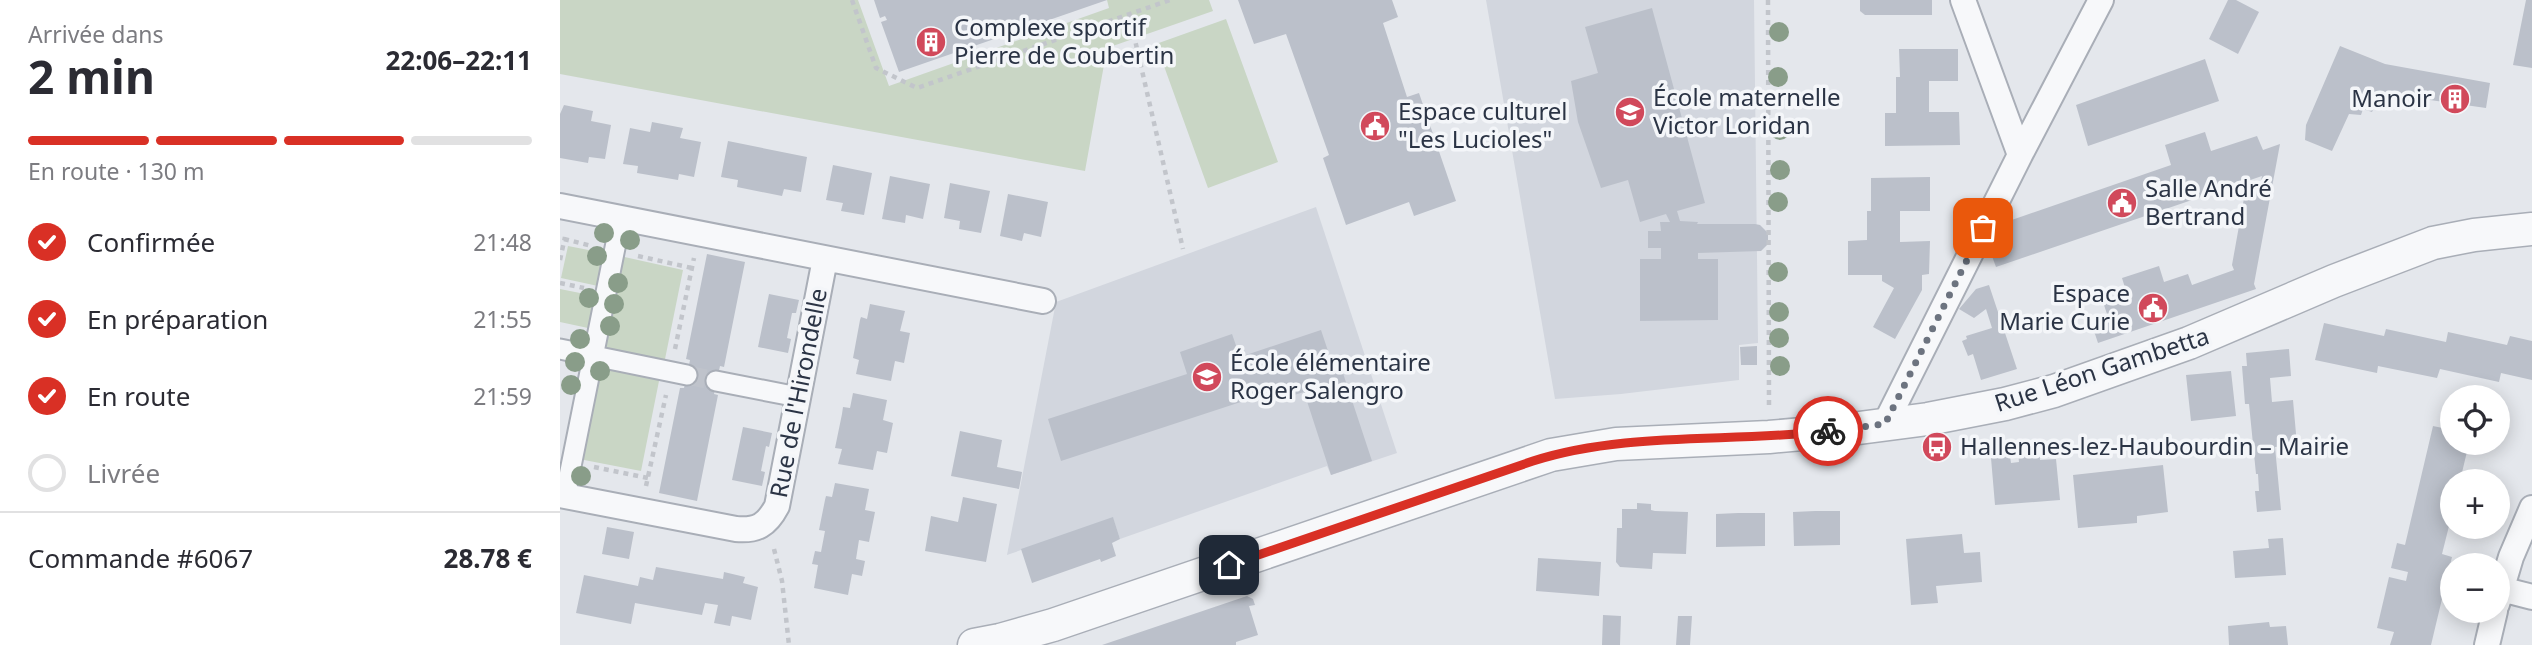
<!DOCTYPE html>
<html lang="fr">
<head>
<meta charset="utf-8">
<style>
	:root { --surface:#fff; --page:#f7f7f7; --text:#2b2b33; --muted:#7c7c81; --line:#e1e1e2; --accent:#d93025 }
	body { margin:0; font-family:"Noto Sans",sans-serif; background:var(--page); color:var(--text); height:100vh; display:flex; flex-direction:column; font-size:26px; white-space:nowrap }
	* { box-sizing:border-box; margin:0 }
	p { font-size:23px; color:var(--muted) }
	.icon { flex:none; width:38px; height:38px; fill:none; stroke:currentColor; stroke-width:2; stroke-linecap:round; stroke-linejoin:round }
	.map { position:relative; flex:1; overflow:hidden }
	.sheet { display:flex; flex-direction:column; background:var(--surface); width:560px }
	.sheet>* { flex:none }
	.fabs { position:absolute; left:1880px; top:385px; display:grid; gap:14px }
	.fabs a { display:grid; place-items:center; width:70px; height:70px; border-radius:50%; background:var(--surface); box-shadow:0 4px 18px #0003; font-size:35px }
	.pin { position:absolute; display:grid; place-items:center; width:60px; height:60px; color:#fff; margin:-30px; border-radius:14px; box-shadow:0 4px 10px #0006 }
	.courier { position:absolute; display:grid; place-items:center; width:70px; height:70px; margin:-35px; border:5px solid #d93025; border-radius:50%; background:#fff; color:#222; box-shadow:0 2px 9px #0007 }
	.head em { font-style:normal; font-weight:700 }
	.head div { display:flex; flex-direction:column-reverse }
	.head { display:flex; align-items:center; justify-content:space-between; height:119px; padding:0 28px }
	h1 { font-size:46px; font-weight:700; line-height:52px }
	.bar { display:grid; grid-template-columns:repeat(4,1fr); gap:10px 7px; align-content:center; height:84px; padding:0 28px }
	.bar i { height:9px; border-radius:5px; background:var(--line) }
	.bar .selected { background:var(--accent) }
	.bar p { grid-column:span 4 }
	.line { display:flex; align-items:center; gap:18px; padding:0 28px; border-top:2px solid var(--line) }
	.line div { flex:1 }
	ol { padding:0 28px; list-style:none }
	li { display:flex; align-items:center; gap:21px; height:77px }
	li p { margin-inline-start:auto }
	li .icon { padding:7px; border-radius:50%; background:var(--accent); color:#fff; stroke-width:4 }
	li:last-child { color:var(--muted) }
	li i { width:38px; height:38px; border:4px solid var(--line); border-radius:50% }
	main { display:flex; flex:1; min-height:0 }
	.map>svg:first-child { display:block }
</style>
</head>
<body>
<main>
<section class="sheet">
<div class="head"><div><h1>2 min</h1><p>Arrivée dans</p></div><em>22:06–22:11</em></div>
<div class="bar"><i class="selected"></i><i class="selected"></i><i class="selected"></i><i></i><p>En route · 130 m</p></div>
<ol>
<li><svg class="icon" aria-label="check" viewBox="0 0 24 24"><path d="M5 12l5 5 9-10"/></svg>Confirmée<p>21:48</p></li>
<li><svg class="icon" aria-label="check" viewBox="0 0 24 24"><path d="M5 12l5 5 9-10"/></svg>En préparation<p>21:55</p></li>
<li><svg class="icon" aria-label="check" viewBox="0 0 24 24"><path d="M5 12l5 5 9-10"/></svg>En route<p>21:59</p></li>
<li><i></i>Livrée</li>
</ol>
<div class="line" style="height:91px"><div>Commande #6067</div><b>28.78 €</b></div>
</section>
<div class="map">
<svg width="1972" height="645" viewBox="0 0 1972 645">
	<rect width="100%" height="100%" fill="#e4e7ec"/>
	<path fill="#d2d6de" d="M926,0H1194L1198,343L1179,345V380L1061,394L995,399Z
		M756,207L837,453L771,475L767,466L560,539L553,518L447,555L496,302Z"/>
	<path fill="#c9d6c5" d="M0,0H298L329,86L549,8L547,0H649L653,11L547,48L525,171L0,74Z
		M666,19L718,162L648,188L596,44Z
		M8,246L44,253L38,286L1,278Z
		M60,256L123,270L104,364L40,351Z
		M0,289L35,296L28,328L0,322Z
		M38,364L100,376L81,471L19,459Z"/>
	<path fill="#bbc0ca" d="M314,0H547L339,72L321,22L327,20L325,16L320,18Z
		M678,0H832L838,17L823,23L847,97L859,93L896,201L854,216L849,202L786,225L763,158L769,155L726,34L694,44Z
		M1300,0H1372V15H1305L1300,11Z
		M1668,0H1676L1699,12L1678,54L1649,39Z
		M1966,0H1972V68L1953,65Z
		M1092,8L1145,203L1117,211L1120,221L1138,222L1137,224H1195L1200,225L1208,233V244L1201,251L1138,253V259H1158V320L1080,321V259H1101V248H1088V231H1101L1100,222H1110L1106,214L1080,222L1068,180L1041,188L1018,122L1011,81L1038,73L1025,27Z
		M1780,46L1825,64L1930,83L1926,108L1821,93L1812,112L1803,109L1801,115L1789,114L1772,151L1745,140L1746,125Z
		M1339,49H1398V81H1369V112H1399L1400,145L1325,146V113H1336V77H1340Z
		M1645,59L1659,101L1528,146L1516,105Z
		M4,105L33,111L31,121L51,125L45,159L29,157L28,163L0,158V114Z
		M92,122L123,128L120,138L141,142L134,177L119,174L118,180L77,173L78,166L63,164L70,128L90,132Z
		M1645,132L1651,151L1697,136L1703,150L1720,144L1694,284L1696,289L1538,343L1530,319L1547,314L1543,302L1567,294L1562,278L1599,266L1604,282L1628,274L1632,285L1674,270L1672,265L1686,187L1699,190L1702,176L1436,267L1429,248L1443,223L1611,165L1605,145Z
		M168,141L247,157L241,192L224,189L222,196L177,187L178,180L161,177Z
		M273,165L312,173L304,215L281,211L283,203L266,200Z
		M330,176L370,184L363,219L346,215L345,223L322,219Z
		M1370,177V211H1340V242L1370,241L1369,274L1362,275V290L1335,339L1313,327L1334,288L1322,281V275H1288V241L1307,240V211H1311V178Z
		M390,183L430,191L421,233L399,229L400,221L384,218Z
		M448,194L488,202L481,237L464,233L462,241L440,236Z
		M147,254L185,262L164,367L160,366L154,394L158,395L137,501L99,493L120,388H124L127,375L130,360L126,359Z
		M1429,285L1457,369L1421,380L1413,354L1408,356L1402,341L1407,339L1406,336L1432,328L1426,309L1414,318L1399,309L1416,289Z
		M209,294L239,300L236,313H232L227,338L231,339L228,353L198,347Z
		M310,304L345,311L340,331L350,333L344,363L335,361L331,381L296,374L299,360L293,358L300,320L301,317L307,319Z
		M1764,323L1824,336L1826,329L1886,342L1888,332L1947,345L1950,336L1972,341V380L1941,373L1939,382L1880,369L1877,378L1818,366L1817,373L1755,360Z
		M761,330L771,360L778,358L812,461L771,475L744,392L721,399L717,390L501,461L488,419L627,374L620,352L672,334L680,357Z
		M1197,346V365H1181L1180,347Z
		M1729,349L1731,376L1710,378L1712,402L1733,400L1737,445L1715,447L1721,510L1697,512L1695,491H1699L1698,474H1696L1689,404H1685L1682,366H1687L1686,353Z
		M1671,371L1676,416L1631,421L1626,375Z
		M293,393L327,400L323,420L333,423L327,453L317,451L313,470L278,464L282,449L275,448L282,414L283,407L290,408Z
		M1873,426L1892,430V443H1909L1900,481H1892V514L1882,554L1892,557L1871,645H1830L1834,632L1817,628L1829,577L1846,581L1848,572L1831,568L1837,543L1845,545Z
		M183,427L212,433L209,447L206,446L201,471L205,472L202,486L172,480Z
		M400,431L442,440L437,467L462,472L459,489L391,476Z
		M1479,449L1480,460L1496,459L1500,500L1435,505L1431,458L1450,456L1451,463L1459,462L1458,452Z
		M1603,465L1608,512L1577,516V523L1518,528L1513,475Z
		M275,483L309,489L305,510L315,512L309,542L299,540L296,559L305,561L302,576L292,574L288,595L254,588L258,565L252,564L255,551L261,552L265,531L259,530L265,500L266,496L272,497Z
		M403,497L437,504L426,562L365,551L371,516L398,522Z
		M1077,503L1091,504V510L1095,511L1128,512L1126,554L1093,553L1092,569L1060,567L1056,562L1057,528H1062V509H1077Z
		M1255,511H1280V545L1234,546L1233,512Z
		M1178,513H1205V546L1156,547V514Z
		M553,517L560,539L552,543L556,556L541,562L540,559L472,583L461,549Z
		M47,527L74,532L69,559L42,554Z
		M1402,534L1404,553L1420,552L1422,582L1376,586L1378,603L1351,605L1346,539Z
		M1723,538L1726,575L1675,578L1673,551L1709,548L1708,539Z
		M978,558L1041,562L1039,596L976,591Z
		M96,567L163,579L164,572L185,577L183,583L198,587L191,620L172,616L170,626L154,623L158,605L145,603L142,615L75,603L71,624L16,613L24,575L78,586L80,577L93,580Z
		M687,596L693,599L695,605L689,606L698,635L676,642V645H542Z
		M1043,615L1061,616L1060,645H1042Z
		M1118,616H1132L1130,645H1116Z
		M1709,622L1710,627L1726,626L1728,645H1669L1668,626Z"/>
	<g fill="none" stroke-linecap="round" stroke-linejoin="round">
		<path stroke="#bfc3cb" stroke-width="19" stroke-dasharray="19 10" stroke-linecap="butt" d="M127,375L156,381"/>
		<g stroke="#a9aeb7" stroke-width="23">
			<path id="pedestrian" d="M0,349L127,375
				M156,381L238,397
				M5,496L61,218"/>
		</g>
		<g stroke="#a9aeb7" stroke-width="28">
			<path id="minor" d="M1460,155L1541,0
				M0,206L483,301
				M1325,424L1460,155L1403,0
				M0,495L176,529C197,531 207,525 217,506L265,259
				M1941,589L1972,597
				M1937,604L1951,557L1972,508
				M1927,645L1935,611"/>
		</g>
		<g stroke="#a9aeb7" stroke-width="35">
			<path id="tertiary" d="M414,645L440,640L493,625L991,455L1056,444L1209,437L1276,431L1368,419L1445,404L1494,391L1629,343L1774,281L1873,243L1914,235L1972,229"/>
		</g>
		<path stroke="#c2c5cb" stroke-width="4.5" stroke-dasharray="5 5" stroke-linecap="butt" d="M292,0L316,68L357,88L610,0
			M1208,0L1209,409
			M569,14L623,249
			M4,239L32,246
			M78,256L132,268
			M0,260L5,237
			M0,283L24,288
			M115,349L134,258
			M34,467L88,478
			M86,486L106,395
			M214,549L222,581L229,645"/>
		<use href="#pedestrian" stroke="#f7f8fa" stroke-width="19"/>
		<use href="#minor" stroke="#f7f8fa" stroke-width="24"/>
		<use href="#tertiary" stroke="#f7f8fa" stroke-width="32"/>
	</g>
	<g fill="#899d89">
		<circle cx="1219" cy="32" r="10"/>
		<circle cx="1218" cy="77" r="10"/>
		<circle cx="1220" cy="130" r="10"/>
		<circle cx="1220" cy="170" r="10"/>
		<circle cx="1218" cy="202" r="10"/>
		<circle cx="44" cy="233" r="10"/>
		<circle cx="70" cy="240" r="10"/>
		<circle cx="37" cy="256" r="10"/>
		<circle cx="1218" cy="272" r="10"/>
		<circle cx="58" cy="283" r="10"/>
		<circle cx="29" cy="298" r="10"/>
		<circle cx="54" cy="304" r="10"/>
		<circle cx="1219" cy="312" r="10"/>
		<circle cx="50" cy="326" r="10"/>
		<circle cx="1219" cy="338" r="10"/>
		<circle cx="20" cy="339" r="10"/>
		<circle cx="15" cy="362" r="10"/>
		<circle cx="1220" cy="366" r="10"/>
		<circle cx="40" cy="371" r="10"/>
		<circle cx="11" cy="385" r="10"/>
		<circle cx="21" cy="476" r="10"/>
	</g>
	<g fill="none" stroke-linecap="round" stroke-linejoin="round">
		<path stroke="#6c737f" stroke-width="7" stroke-dasharray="0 12.6" d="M1268,431L1325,424L1423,228"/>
		<path stroke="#d93025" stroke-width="9" d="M669,565L973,461C1067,431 1170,443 1268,431"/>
	</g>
	<defs>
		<g id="building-disc" transform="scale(1.575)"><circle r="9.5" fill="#d1495b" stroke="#f4f6f9"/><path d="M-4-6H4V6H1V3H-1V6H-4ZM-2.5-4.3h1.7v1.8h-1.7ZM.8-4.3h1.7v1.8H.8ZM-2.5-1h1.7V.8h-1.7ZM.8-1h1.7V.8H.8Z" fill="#fff"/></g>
		<g id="school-disc" transform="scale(1.575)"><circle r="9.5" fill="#d1495b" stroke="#f4f6f9"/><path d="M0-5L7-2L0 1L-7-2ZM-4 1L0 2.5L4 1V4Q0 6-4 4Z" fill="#fff"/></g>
		<g id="civic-disc" transform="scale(1.575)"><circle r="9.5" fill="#d1495b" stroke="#f4f6f9"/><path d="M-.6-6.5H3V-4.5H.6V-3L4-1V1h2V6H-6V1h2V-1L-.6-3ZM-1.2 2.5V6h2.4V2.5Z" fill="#fff"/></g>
		<g id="bus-disc" transform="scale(1.575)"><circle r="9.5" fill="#d1495b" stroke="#f4f6f9"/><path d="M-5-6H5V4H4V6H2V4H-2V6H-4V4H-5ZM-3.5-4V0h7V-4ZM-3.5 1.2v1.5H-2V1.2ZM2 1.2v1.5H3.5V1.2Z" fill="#fff"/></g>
	</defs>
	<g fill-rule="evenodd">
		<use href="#building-disc" x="371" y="42"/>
		<use href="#building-disc" x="1895" y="99"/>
		<use href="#school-disc" x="1070" y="112"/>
		<use href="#civic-disc" x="815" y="126"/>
		<use href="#civic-disc" x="1562" y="203"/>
		<use href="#civic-disc" x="1593" y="308"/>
		<use href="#school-disc" x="647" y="377"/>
		<use href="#bus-disc" x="1377" y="447"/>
	</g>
	<g text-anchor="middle" stroke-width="7" stroke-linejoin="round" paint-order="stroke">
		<g font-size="24" fill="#2b3445" stroke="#f4f6f9" text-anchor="start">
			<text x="394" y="36">Complexe sportif<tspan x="394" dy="28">Pierre de Coubertin</tspan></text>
			<text x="1093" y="106">École maternelle<tspan x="1093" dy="28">Victor Loridan</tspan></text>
			<text x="1872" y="107" text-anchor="end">Manoir</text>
			<text x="838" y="120">Espace culturel<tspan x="838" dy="28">"Les Lucioles"</tspan></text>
			<text x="1585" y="197">Salle André<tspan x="1585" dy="28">Bertrand</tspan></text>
			<text x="1570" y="302" text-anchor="end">Espace<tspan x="1570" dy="28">Marie Curie</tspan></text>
			<text x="670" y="371">École élémentaire<tspan x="670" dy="28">Roger Salengro</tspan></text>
			<text x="1400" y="455">Hallennes-lez-Haubourdin – Mairie</text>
		</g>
		<g font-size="24" fill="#2b3445" stroke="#f4f6f9">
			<text transform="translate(1542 370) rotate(-18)" y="8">Rue Léon Gambetta</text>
			<text transform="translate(239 393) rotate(-79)" y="8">Rue de l'Hirondelle</text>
		</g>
	</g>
</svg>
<div class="fabs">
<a><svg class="icon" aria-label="locate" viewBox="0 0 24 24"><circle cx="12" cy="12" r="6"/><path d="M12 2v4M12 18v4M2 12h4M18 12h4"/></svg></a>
<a>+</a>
<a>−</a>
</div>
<div class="pin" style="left:1423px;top:228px;background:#ea580c"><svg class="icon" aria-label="bag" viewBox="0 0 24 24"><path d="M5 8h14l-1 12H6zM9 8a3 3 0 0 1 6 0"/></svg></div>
<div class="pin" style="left:669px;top:565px;background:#1f2937"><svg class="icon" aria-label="home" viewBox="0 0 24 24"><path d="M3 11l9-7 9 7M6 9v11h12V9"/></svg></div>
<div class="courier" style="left:1268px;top:431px"><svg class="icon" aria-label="bike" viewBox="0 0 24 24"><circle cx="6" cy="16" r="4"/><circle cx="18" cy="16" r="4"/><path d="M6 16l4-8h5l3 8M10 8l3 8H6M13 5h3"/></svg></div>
</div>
</main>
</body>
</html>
